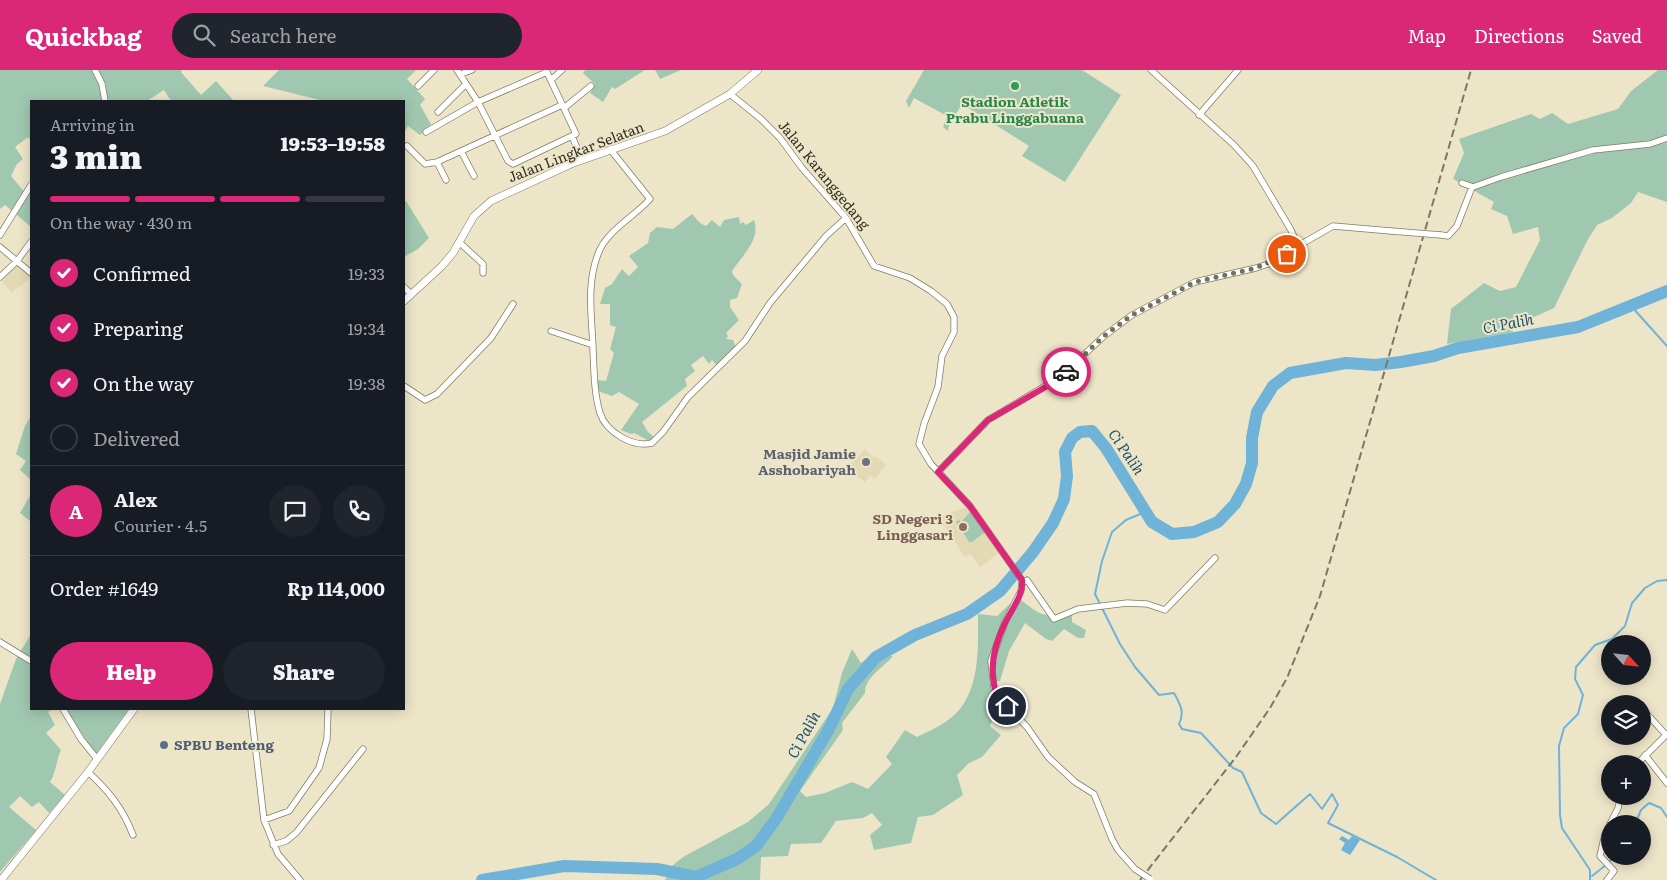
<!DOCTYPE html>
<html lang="en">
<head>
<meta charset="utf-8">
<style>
	:root { --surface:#171b24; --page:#20242c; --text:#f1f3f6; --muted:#9ea1a6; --line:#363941; --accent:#db2777 }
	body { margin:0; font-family:Literata,serif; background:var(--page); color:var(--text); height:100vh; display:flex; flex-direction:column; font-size:19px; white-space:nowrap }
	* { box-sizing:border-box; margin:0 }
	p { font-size:16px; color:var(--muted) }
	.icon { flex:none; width:28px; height:28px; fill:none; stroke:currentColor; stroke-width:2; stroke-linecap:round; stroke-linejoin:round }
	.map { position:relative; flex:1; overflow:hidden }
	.side { position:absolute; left:30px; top:30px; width:375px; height:610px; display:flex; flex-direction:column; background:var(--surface); border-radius:0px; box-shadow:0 2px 12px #0003 }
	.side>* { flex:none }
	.needle { width:32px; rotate:117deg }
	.fabs { position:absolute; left:1601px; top:565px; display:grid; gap:10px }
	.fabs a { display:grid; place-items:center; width:50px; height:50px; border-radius:50%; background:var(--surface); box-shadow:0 2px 12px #0003; font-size:25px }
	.pin { position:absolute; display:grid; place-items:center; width:42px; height:42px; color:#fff; margin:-21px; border:2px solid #fff; border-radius:50%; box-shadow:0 1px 5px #0007 }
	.courier { position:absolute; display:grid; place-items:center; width:50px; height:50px; margin:-25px; border:4px solid #db2777; border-radius:50%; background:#fff; color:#222; box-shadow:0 1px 6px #0007 }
	.summary em { font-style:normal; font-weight:800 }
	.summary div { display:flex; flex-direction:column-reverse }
	.summary { display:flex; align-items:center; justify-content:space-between; height:85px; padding:0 20px }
	h1 { font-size:32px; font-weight:800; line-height:38px }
	.bar { display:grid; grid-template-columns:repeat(4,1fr); gap:8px 5px; align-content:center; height:60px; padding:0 20px }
	.bar i { height:6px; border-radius:4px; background:var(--line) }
	.bar .selected { background:var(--accent) }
	.bar p { grid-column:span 4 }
	.line { display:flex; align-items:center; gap:12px; padding:0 20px; border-top:1px solid var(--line) }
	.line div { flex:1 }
	.round { display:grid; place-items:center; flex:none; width:52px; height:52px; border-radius:26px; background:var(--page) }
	ol { padding:0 20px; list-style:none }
	li { display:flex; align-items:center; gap:15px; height:55px }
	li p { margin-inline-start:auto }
	li .icon { padding:5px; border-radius:50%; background:var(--accent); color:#fff; stroke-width:4 }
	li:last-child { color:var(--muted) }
	li i { width:28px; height:28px; border:2px solid var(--line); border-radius:50% }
	.primary-button { display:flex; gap:10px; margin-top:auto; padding:10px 20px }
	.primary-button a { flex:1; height:58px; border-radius:30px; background:var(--accent); color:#fff; font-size:20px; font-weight:800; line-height:58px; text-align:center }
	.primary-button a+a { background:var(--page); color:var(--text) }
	header { display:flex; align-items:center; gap:30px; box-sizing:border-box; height:70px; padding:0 25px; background:var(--accent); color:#fff }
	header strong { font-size:24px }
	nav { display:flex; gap:28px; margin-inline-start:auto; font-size:18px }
	.search { width:350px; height:45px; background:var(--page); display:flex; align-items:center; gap:12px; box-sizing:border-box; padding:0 18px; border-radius:28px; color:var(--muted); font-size:19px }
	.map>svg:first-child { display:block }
</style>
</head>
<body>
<header>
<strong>Quickbag</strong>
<div class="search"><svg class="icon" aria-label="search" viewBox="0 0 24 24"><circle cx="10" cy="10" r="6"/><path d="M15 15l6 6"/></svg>Search here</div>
<nav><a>Map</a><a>Directions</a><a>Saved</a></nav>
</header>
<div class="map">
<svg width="1667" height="810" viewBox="0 0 1667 810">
	<rect width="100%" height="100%" fill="#ede5c8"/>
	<path fill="#e4d9b5" d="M16,196H20L31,207L12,223L0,209Z
		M865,379L874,388L876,386L886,395L875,409L870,405L865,412L846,399Z
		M966,437L999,483L980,497L970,484L965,487L939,448L946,444Z"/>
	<path fill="#a0c8b1" d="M0,0H182L181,2L201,25L216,11L234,31H171L164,20L147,31H31V71L28,67L15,77L23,89L17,94L11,106L27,125L31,120V157L5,135L0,139Z
		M279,0H416L407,9L425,29L420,35L431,54L420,65L408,56L404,63V31H324L263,16Z
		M585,0H645L615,19L612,17L603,32L590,23L595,14L583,3Z
		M655,0H681L660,9Z
		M924,0H1082L1121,25L1065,112L1022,86L1029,76L962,34L949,55L948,61L943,57L947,46L914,28L909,38L906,31Z
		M1658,0H1667V132L1638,122L1631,133L1612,148L1597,155L1587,171L1554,238L1530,249L1509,253L1513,262L1447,274L1451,239L1484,213L1500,221L1516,217L1540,170L1538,157L1513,164L1507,146L1491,139L1494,132L1453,109L1464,83L1459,69L1531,44L1540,49L1552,43L1568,54L1618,39L1631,21Z
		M406,131L429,168L418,179L404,187V132Z
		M692,144L700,153L706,156L712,150L720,157L724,150L739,147L740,154L743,152L746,155L754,150C761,169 742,186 732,201L733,205L742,214L737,228L730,230V237L739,250L726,263L728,266L726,269L733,270L736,278L717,296L712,290L709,294L703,286L691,295L695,301L685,309L687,316L642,352L648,362L655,368L651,372L634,363L631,364L621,360L639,334L619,322L612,326L598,321V310L606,311L614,283L610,279L616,257L610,255V234H600L605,218L612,214L622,199L629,206L638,197L629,186L648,173L650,163L657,157L673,159Z
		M31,346V410L20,400L26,391L16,384L25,356Z
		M31,424V452L20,443Z
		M970,442L985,462L972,472H969L956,452L959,450L961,452Z
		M1021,530C1042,547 1046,548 1072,542V552L1086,560L1084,568H1078L1064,559L1052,571L1046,569L1025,553L1009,581L1000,611L991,613L999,633L990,656L1001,665L982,687L969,693L957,705L963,725L933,745L918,747L911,773L874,780L870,765L882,755L872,743L863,748L836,751L821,773L791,774L788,786L761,787L760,810H665L672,796L683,787L748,752L769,734L833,638L842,603L852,579L861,593L869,587L893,586C883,598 865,607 865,623L842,653L843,660L800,721L806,727L825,723L852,712L868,719L892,694L886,687L905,660L917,667C927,662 939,657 948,650C981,627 978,579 978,544L997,546L1011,533Z
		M31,564V639H53L48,642L55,655L46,663L61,680C56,691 56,703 50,712L65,725L49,743L39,732L32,737L20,726L9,737L36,760L0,802V634L16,589Z
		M65,639H129L96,684Z"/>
	<path fill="#6fb3d8" d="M1342,766L1349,770L1352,766L1360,770L1350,785L1341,780L1345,773L1339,769Z"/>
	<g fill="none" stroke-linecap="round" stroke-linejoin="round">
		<path stroke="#6fb3d8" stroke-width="2" d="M1632,237L1667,276
			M1145,442L1126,450L1112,462L1102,491L1095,524L1120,574L1135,597L1159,625L1174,623C1180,634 1185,642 1179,654L1182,659L1201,663L1233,698L1242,702L1261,743L1276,754L1310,724L1322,739L1332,724L1338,735L1328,753L1397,787L1436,810
			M1635,754L1641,740L1649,733L1661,738L1667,747
			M1609,792L1614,786
			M1592,806L1606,795
			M1590,810V800L1562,758L1560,745L1559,676L1564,658L1578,644L1583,625L1575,609L1576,597L1595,575L1612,569L1625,556L1632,533L1645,518L1657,511L1667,510"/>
		<path stroke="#6fb3d8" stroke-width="12" d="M482,810L564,796L657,799L696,807L737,789L756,776L776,749L829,659L848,619L876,587L915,565L967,544L1000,521L1033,482L1053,453L1064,429L1067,406L1065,382L1072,368L1080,362L1092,361L1106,378L1152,452L1172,464L1194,462L1218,452L1235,434L1246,414L1252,393V368L1257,342L1273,316L1290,303L1346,293L1375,295L1401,292L1434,286L1458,278L1578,257L1667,221"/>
		<g stroke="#847c62" stroke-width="7">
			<path id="minor" d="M95,0L102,14L105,31
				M457,0L478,32L508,91L513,94L576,64L546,0
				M461,4L472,0
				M551,10L562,0
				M418,16L434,0
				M730,24L761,49L780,68L802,98L846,148L874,196L910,208L931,221L947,234L954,247V262L942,286L938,317L924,354L919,374L931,394L970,436L1022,510L1021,521L1005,552L991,591L994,618L998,627L1027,657L1048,687L1075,712L1094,724L1112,769L1118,780L1135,799
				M564,38L591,16
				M438,42L466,14
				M1199,45L1238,0
				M426,62L478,32L547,2
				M572,66L582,90
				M407,76L425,94L437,92L562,35
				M610,79L650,129C634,147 606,161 598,184C586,215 592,247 593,279C594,300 594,323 600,343C606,362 633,378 652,373L663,362L688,327L745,271L770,233L826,166L846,148
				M461,81L474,106
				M437,92L446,110
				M1462,113L1473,117L1501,107L1593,80L1650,74L1667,68
				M0,165L31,115
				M1441,165L1448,166L1457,156L1472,117
				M459,172L483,194V203
				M1298,176L1333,156L1391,161
				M0,177L31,203
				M0,207L17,191L31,172
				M404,217L411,224
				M551,261L593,275
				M404,316L425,330L437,324L491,268L513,234
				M938,402L988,350L1059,308L1104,266L1132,245L1195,212L1256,198L1271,193L1298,176L1291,160L1253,96L1234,75L1151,0
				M1022,513L1027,510L1054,549L1078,539L1127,533L1147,534L1165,540L1215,488
				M0,572L31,591
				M63,639L81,669L97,689
				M251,639L264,750L278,784L300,810
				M1642,648L1648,645L1666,665
				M1645,685L1667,713
				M1637,694L1667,664
				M88,702C109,721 123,739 133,765
				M264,750L289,741L319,698L327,669L328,639
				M1610,754L1618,738L1621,726
				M273,775L286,771L296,763L363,679
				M1607,810L1614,801L1600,786L1605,764L1610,754"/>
		</g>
		<g stroke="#847c62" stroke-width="8">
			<path id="tertiary" d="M404,231L442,196L453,183L474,146L491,131L571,94L665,61L730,24L758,0
				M1,810L88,702L134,639"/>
		</g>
		<use href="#minor" stroke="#fff" stroke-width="5.5"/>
		<use href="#tertiary" stroke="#fff" stroke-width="7"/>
		<path stroke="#7d7866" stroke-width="2" stroke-dasharray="8 4" stroke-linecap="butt" d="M1140,810L1236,687L1270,638L1287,608L1320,526L1471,0"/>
		<g stroke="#847c62" stroke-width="7" stroke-linecap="butt">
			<path id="minor-bridge" d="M1391,161L1441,165
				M1135,799L1150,809"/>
		</g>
		<use href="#minor-bridge" stroke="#fff" stroke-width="5.5"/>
	</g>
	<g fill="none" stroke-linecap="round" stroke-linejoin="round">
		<path stroke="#746f5e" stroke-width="5" stroke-dasharray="0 9" d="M1066,302L1104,266L1132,245L1195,212L1256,198L1287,184"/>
		<path stroke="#db2777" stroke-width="6" d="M1007,636C996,626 994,620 993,606C991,587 997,570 1005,553C1011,540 1024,525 1022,510L970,436L938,402L988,350L1049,315L1066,302"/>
	</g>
	<circle fill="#2e9e5b" stroke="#ede5c8" stroke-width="2" cx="1015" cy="16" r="5"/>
	<circle fill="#6b7280" stroke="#ede5c8" stroke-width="2" cx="866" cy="392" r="5"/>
	<circle fill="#8d6e63" stroke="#ede5c8" stroke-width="2" cx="963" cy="457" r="5"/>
	<circle fill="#5c6f8a" stroke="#ede5c8" stroke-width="2" cx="164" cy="675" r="5"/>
	<g text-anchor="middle" stroke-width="4" stroke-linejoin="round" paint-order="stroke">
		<g font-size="14" font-weight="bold" fill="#27864d" stroke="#ede5c8">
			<text x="1015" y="37">Stadion Atletik<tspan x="1015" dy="16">Prabu Linggabuana</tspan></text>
		</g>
		<g font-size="14" fill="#333025" stroke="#ede5c8">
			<text transform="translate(576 82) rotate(-21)" y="5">Jalan Lingkar Selatan</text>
			<text transform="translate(824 105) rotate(51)" y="5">Jalan Karanggedang</text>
		</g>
		<g font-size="14" font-weight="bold" fill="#5b616d" stroke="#ede5c8" text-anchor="end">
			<text x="856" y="389">Masjid Jamie<tspan x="856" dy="16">Asshobariyah</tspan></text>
		</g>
		<g font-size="14" font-weight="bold" fill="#785e54" stroke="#ede5c8" text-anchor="end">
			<text x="953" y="454">SD Negeri 3<tspan x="953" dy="16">Linggasari</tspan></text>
		</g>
		<g font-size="14" font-weight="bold" fill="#4e5e75" stroke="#ede5c8" text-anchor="start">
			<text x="174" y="680">SPBU Benteng</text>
		</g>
		<g font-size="15" font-style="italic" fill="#1d526c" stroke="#ede5c8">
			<text transform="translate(1508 254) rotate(-11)" y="5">Ci Palih</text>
			<text transform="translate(1126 382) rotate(56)" y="5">Ci Palih</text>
			<text transform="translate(804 665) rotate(-61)" y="5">Ci Palih</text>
		</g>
	</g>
</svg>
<div class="fabs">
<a><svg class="needle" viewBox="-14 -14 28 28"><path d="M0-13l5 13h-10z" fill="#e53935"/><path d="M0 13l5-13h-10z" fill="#9ea1a6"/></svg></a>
<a><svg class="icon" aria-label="layers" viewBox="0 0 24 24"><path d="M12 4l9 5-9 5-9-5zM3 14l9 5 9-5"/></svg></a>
<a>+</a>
<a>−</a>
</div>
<div class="pin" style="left:1287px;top:184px;background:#ea580c"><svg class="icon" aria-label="bag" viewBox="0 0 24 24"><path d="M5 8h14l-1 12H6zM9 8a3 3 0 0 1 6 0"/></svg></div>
<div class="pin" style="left:1007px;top:636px;background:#1f2937"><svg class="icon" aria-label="home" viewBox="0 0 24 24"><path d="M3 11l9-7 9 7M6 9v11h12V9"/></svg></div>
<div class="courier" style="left:1066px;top:302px"><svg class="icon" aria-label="car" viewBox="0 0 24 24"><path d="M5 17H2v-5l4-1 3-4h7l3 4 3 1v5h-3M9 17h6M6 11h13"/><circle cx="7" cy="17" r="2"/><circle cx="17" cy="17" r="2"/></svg></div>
<section class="side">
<div class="summary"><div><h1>3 min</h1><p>Arriving in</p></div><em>19:53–19:58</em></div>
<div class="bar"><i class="selected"></i><i class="selected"></i><i class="selected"></i><i></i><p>On the way · 430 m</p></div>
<ol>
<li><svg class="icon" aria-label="check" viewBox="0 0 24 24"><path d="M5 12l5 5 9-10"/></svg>Confirmed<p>19:33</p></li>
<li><svg class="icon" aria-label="check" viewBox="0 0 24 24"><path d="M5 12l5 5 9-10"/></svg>Preparing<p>19:34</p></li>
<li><svg class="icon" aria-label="check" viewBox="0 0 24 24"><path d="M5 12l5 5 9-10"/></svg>On the way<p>19:38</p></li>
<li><i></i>Delivered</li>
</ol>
<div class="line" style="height:90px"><b class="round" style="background:var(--accent);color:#fff">A</b><div><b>Alex</b><p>Courier · 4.5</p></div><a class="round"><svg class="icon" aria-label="chat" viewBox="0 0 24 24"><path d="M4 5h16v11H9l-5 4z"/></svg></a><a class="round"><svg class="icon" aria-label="phone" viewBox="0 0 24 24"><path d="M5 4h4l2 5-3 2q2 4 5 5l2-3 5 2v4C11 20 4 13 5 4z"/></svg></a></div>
<div class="line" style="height:65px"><div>Order #1649</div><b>Rp 114,000</b></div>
<div class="primary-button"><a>Help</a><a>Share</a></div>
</section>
</div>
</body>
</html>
